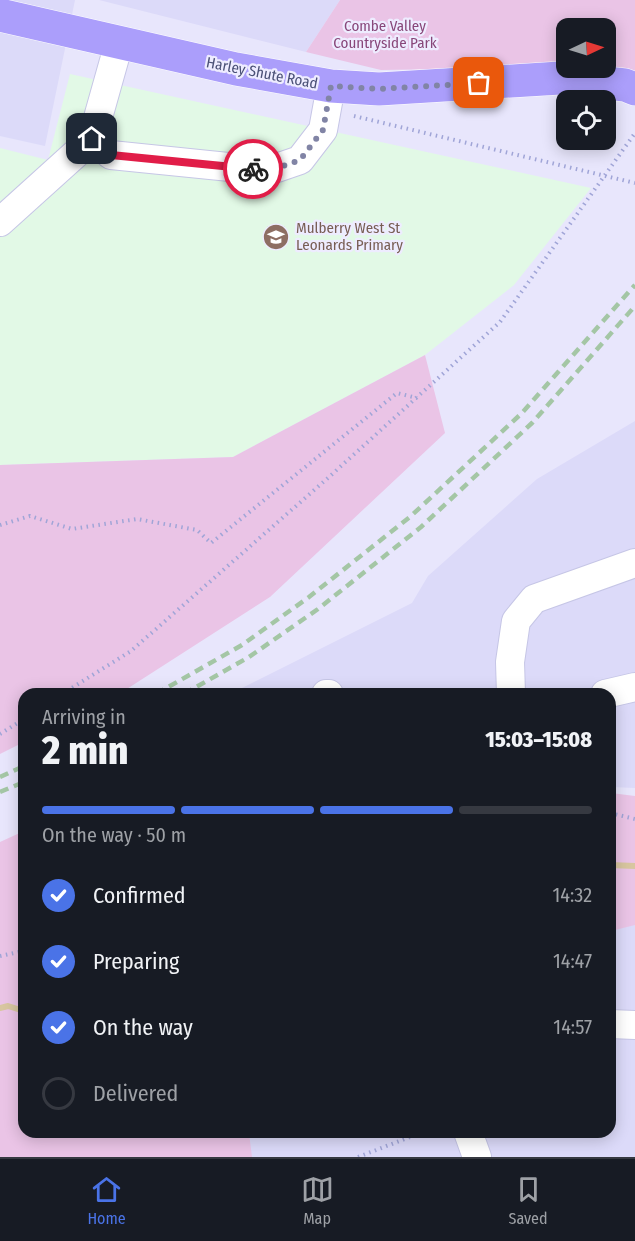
<!DOCTYPE html>
<html lang="en">
<head>
<meta charset="utf-8">
<style>
	:root { --surface:#171b24; --page:#20242c; --text:#f1f3f6; --muted:#9ea1a6; --line:#363941; --accent:#4a73e7 }
	body { margin:0; font-family:"Fira Sans Condensed",sans-serif; background:var(--page); color:var(--text); height:100vh; display:flex; flex-direction:column; font-size:22px; white-space:nowrap }
	* { box-sizing:border-box; margin:0 }
	p { font-size:20px; color:var(--muted) }
	.icon { flex:none; width:33px; height:33px; fill:none; stroke:currentColor; stroke-width:2; stroke-linecap:round; stroke-linejoin:round }
	.map { position:relative; flex:1; overflow:hidden }
	.sheet { position:absolute; left:18px; top:688px; width:598px; height:450px; display:flex; flex-direction:column; background:var(--surface); border-radius:18px; box-shadow:0 3px 15px #0003 }
	.sheet>* { flex:none }
	.needle { width:39px; rotate:86deg }
	.tools { position:absolute; left:556px; top:18px; display:grid; gap:12px }
	.tools a { display:grid; place-items:center; width:60px; height:60px; border-radius:12px; background:var(--surface); box-shadow:0 3px 15px #0003; font-size:30px }
	.pin { position:absolute; display:grid; place-items:center; width:51px; height:51px; color:#fff; margin:-26px; border-radius:12px; box-shadow:0 3px 9px #0006 }
	.courier { position:absolute; display:grid; place-items:center; width:60px; height:60px; margin:-30px; border:4px solid #e11d48; border-radius:50%; background:#fff; color:#222; box-shadow:0 2px 8px #0007 }
	.overview em { font-style:normal; font-weight:800 }
	.overview div { display:flex; flex-direction:column-reverse }
	.overview { display:flex; align-items:center; justify-content:space-between; height:102px; padding:0 24px }
	h1 { font-size:39px; font-weight:800; line-height:45px }
	.bar { display:grid; grid-template-columns:repeat(4,1fr); gap:9px 6px; align-content:center; height:72px; padding:0 24px }
	.bar i { height:8px; border-radius:4px; background:var(--line) }
	.bar .selected { background:var(--accent) }
	.bar p { grid-column:span 4 }
	ol { padding:0 24px; list-style:none }
	li { display:flex; align-items:center; gap:18px; height:66px }
	li p { margin-inline-start:auto }
	li .icon { padding:6px; border-radius:50%; background:var(--accent); color:#fff; stroke-width:4 }
	li:last-child { color:var(--muted) }
	li i { width:33px; height:33px; border:3px solid var(--line); border-radius:50% }
	.menu { display:flex; justify-content:space-around; align-items:center; height:84px; border-top:2px solid var(--line); background:var(--surface); font-size:16px; color:var(--muted) }
	.menu a { display:grid; justify-items:center; gap:3px }
	.menu .selected { color:var(--accent) }
	.map>svg:first-child { display:block }
</style>
</head>
<body>
<div class="map">
<svg width="635" height="1157" viewBox="0 0 635 1157">
	<rect width="100%" height="100%" fill="#e8e6fc"/>
	<path fill="#dcdaf9" d="M0,0H75L45,146L0,136Z
		M99,0H340L306,52Z
		M635,421V788L611,787L610,694H236V691L412,603L428,576L537,479Z
		M635,892V1157H244L239,1133L610,1132L611,896Z"/>
	<path fill="#e2f9e6" d="M70,74L591,188L514,285L425,355L233,457L0,465V148L48,160Z"/>
	<path fill="#eac4e6" d="M340,0H635V75L616,67H606V28H567V67L381,70L306,52Z
		M425,355L445,433L270,597L119,694H24V742L0,754V465L233,457Z
		M611,793L635,796V925L611,931Z
		M24,831V1132L249,1133L252,1157H0V842Z"/>
	<g fill="none" stroke-linecap="round" stroke-linejoin="round">
		<path stroke="#d8c6a0" stroke-width="6" d="M610,865L635,866
			M0,1008L8,1006L24,1011"/>
		<g stroke="#c6c6e6" stroke-width="30">
			<path id="minor" d="M92,139L119,43
				M0,222L92,139L111,155L268,171L300,160L323,130L331,86
				M326,694H329
				M511,694L510,662L516,621L534,599L635,563
				M605,694L635,687
				M610,1024L635,1025
				M468,1132L477,1157"/>
		</g>
		<g stroke="#fff" stroke-width="34">
			<path id="major" d="M0,15L236,69L331,86L379,89L560,78L625,85L635,89"/>
		</g>
		<path stroke="#a0a5d7" stroke-width="4" stroke-dasharray="1.5 4.5" stroke-linecap="butt" d="M354,116L635,183
			M0,525L30,516L72,529L137,519L197,530L211,543L397,393L417,398
			M62,694L131,651L329,477L500,322L635,133
			M0,734L24,719
			M610,813L635,819
			M0,956L24,951
			M358,1157L423,1132"/>
		<use href="#minor" stroke="#fff" stroke-width="28"/>
		<use href="#major" stroke="#ab9efb" stroke-width="33"/>
		<path stroke="#a4c6a5" stroke-width="4.5" stroke-dasharray="9 6" stroke-linecap="butt" d="M156,694L242,645L309,597L411,516L522,413L635,285
			M184,694L249,657L318,609L421,527L532,423L635,306
			M0,777L24,766
			M0,792L24,782"/>
	</g>
	<g fill="none" stroke-linecap="round" stroke-linejoin="round">
		<path stroke="#8184a5" stroke-width="6" stroke-dasharray="0 10.8" d="M253,169L268,171L300,160L323,130L331,86L379,89L479,83"/>
		<path stroke="#e11d48" stroke-width="8" d="M92,139L111,155L253,169"/>
	</g>
	<defs>
		<g id="school-disc" transform="scale(1.35)"><circle r="9.5" fill="#8d6e63" stroke="#eeecff"/><path d="M0-5L7-2L0 1L-7-2ZM-4 1L0 2.5L4 1V4Q0 6-4 4Z" fill="#fff"/></g>
	</defs>
	<g fill-rule="evenodd">
		<use href="#school-disc" x="276" y="237"/>
	</g>
	<g text-anchor="middle" stroke-width="4.5" stroke-linejoin="round" paint-order="stroke">
		<g font-size="15" fill="#88477a" stroke="#eeecff">
			<text x="385" y="31">Combe Valley<tspan x="385" dy="17">Countryside Park</tspan></text>
		</g>
		<g font-size="15" fill="#4a5076" stroke="#eeecff">
			<text transform="translate(262 73) rotate(11)" y="5">Harley Shute Road</text>
		</g>
		<g font-size="15" fill="#785e54" stroke="#eeecff" text-anchor="start">
			<text x="296" y="233">Mulberry West St<tspan x="296" dy="17">Leonards Primary</tspan></text>
		</g>
	</g>
</svg>
<div class="tools">
<a><svg class="needle" viewBox="-14 -14 28 28"><path d="M0-13l5 13h-10z" fill="#e53935"/><path d="M0 13l5-13h-10z" fill="#9ea1a6"/></svg></a>
<a><svg class="icon" aria-label="locate" viewBox="0 0 24 24"><circle cx="12" cy="12" r="6"/><path d="M12 2v4M12 18v4M2 12h4M18 12h4"/></svg></a>
</div>
<div class="pin" style="left:479px;top:83px;background:#ea580c"><svg class="icon" aria-label="bag" viewBox="0 0 24 24"><path d="M5 8h14l-1 12H6zM9 8a3 3 0 0 1 6 0"/></svg></div>
<div class="pin" style="left:92px;top:139px;background:#1f2937"><svg class="icon" aria-label="home" viewBox="0 0 24 24"><path d="M3 11l9-7 9 7M6 9v11h12V9"/></svg></div>
<div class="courier" style="left:253px;top:169px"><svg class="icon" aria-label="bike" viewBox="0 0 24 24"><circle cx="6" cy="16" r="4"/><circle cx="18" cy="16" r="4"/><path d="M6 16l4-8h5l3 8M10 8l3 8H6M13 5h3"/></svg></div>
<section class="sheet">
<div class="overview"><div><h1>2 min</h1><p>Arriving in</p></div><em>15:03–15:08</em></div>
<div class="bar"><i class="selected"></i><i class="selected"></i><i class="selected"></i><i></i><p>On the way · 50 m</p></div>
<ol>
<li><svg class="icon" aria-label="check" viewBox="0 0 24 24"><path d="M5 12l5 5 9-10"/></svg>Confirmed<p>14:32</p></li>
<li><svg class="icon" aria-label="check" viewBox="0 0 24 24"><path d="M5 12l5 5 9-10"/></svg>Preparing<p>14:47</p></li>
<li><svg class="icon" aria-label="check" viewBox="0 0 24 24"><path d="M5 12l5 5 9-10"/></svg>On the way<p>14:57</p></li>
<li><i></i>Delivered</li>
</ol>
</section>
</div>
<nav class="menu">
<a class="selected"><svg class="icon" aria-label="home" viewBox="0 0 24 24"><path d="M3 11l9-7 9 7M6 9v11h12V9"/></svg>Home</a>
<a><svg class="icon" aria-label="map" viewBox="0 0 24 24"><path d="M3 6l6-2 6 2 6-2v14l-6 2-6-2-6 2zM9 4v14M15 6v14"/></svg>Map</a>
<a><svg class="icon" aria-label="saved" viewBox="0 0 24 24"><path d="M7 4h10v16l-5-4-5 4z"/></svg>Saved</a>
</nav>
</body>
</html>
